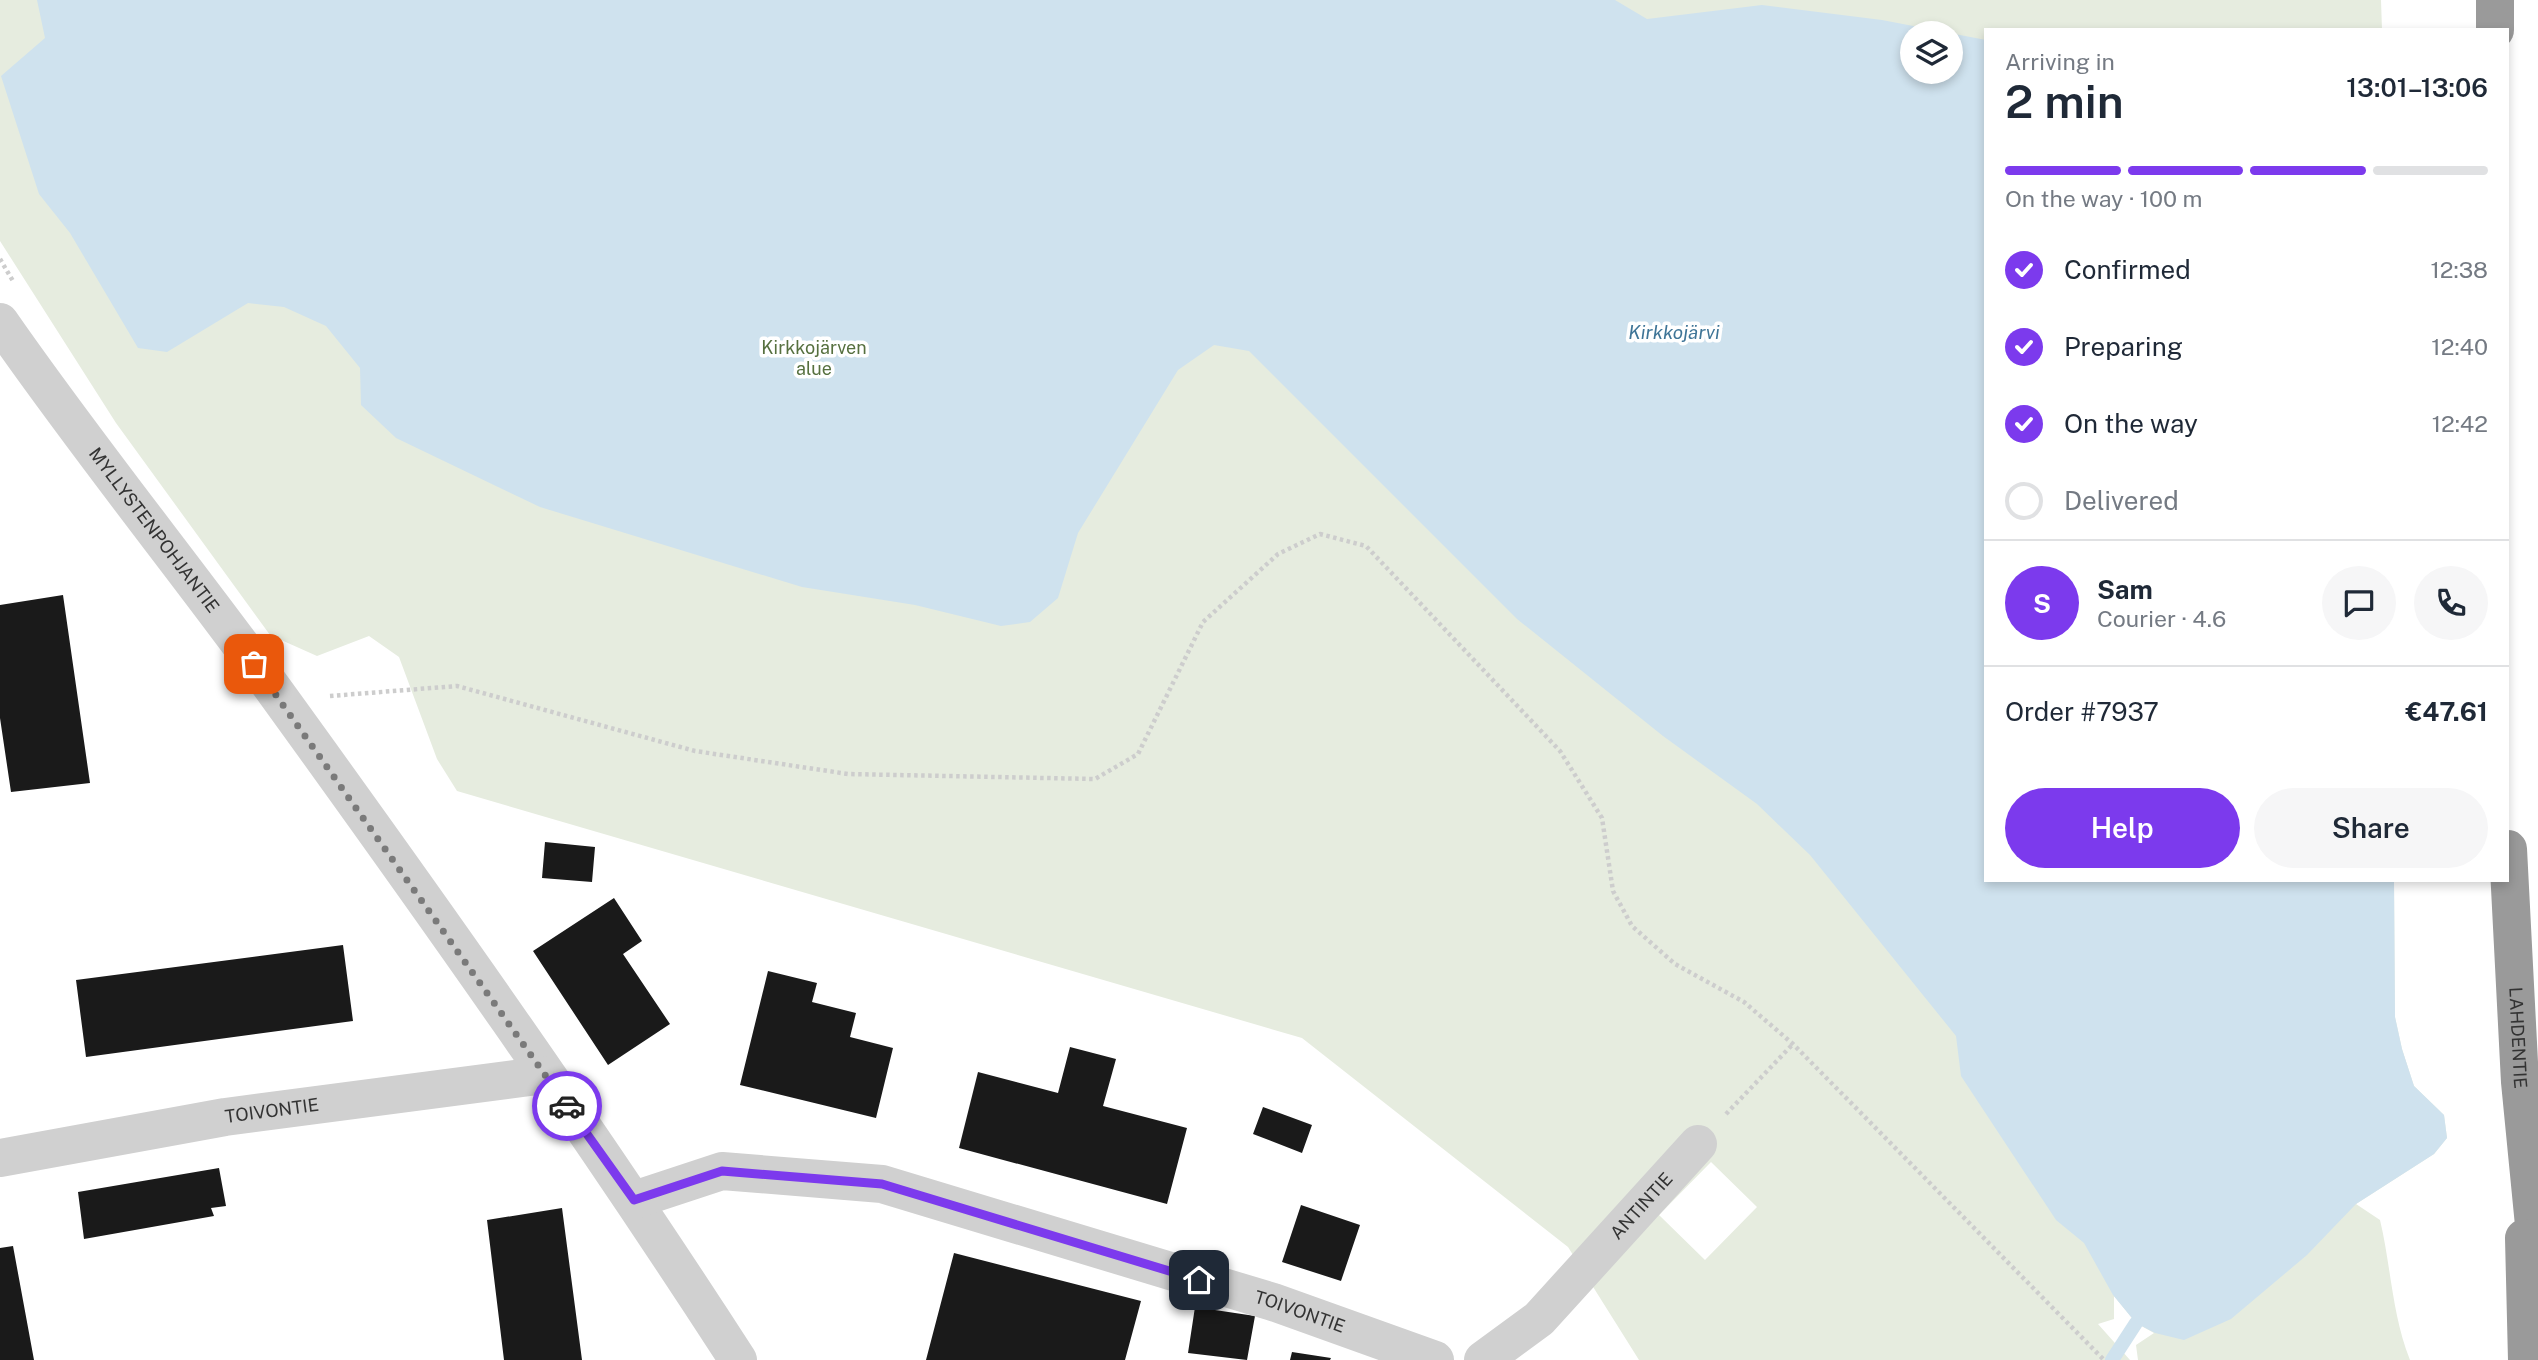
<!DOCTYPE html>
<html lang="en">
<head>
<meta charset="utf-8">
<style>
	:root { --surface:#fff; --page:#f6f6f7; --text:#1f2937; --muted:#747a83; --line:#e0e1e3; --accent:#7c3aed }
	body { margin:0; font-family:"Public Sans",sans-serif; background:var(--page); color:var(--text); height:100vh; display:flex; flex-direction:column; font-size:26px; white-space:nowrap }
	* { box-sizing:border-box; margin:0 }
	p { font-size:23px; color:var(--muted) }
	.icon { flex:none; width:38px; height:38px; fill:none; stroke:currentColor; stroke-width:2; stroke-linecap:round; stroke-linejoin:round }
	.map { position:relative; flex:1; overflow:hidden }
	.sheet { position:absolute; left:1984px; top:28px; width:525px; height:854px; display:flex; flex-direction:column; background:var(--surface); border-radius:0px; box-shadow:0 4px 10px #0003 }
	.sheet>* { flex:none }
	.buttons { position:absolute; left:1900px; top:21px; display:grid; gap:14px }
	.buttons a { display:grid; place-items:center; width:63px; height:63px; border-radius:50%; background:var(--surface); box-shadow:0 4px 10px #0003; font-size:35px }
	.pin { position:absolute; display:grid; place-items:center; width:60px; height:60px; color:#fff; margin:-30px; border-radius:14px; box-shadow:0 4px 10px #0006 }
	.courier { position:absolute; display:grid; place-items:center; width:70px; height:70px; margin:-35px; border:5px solid #7c3aed; border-radius:50%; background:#fff; color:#222; box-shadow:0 2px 9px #0007 }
	.summary em { font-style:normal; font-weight:600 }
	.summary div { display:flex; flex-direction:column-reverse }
	.summary { display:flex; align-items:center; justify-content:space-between; height:119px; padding:0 21px }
	h1 { font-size:46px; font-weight:600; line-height:52px }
	.bar { display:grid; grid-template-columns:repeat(4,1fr); gap:10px 7px; align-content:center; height:84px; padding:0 21px }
	.bar i { height:9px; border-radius:5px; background:var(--line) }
	.bar .on { background:var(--accent) }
	.bar p { grid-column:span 4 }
	.line { display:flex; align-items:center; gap:18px; padding:0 21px; border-top:2px solid var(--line) }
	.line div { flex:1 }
	.round { display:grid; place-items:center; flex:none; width:74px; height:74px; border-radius:37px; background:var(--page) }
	ol { padding:0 21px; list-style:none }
	li { display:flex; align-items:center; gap:21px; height:77px }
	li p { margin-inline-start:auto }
	li .icon { padding:7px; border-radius:50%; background:var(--accent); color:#fff; stroke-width:4 }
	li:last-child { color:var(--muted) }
	li i { width:38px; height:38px; border:4px solid var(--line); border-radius:50% }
	.action { display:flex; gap:14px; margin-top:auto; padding:14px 21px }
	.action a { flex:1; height:80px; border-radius:42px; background:var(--accent); color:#fff; font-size:28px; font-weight:600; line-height:80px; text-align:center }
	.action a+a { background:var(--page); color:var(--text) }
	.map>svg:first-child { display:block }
</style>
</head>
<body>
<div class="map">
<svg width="2538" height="1360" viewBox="0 0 2538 1360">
	<rect width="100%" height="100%" fill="#fff"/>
	<path fill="#e6ecdf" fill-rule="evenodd" d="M0,0H2381L2382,30H1986V880H2394L2395,1017L2402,1049L2414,1086L2444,1115L2447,1138L2434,1154L2356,1204L2380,1220C2391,1266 2392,1315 2410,1360H2138L2136,1345L2154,1333L2136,1323L2114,1296V1319L2098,1324L2130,1360H1639L1568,1247L1302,1038L457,791L437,759L399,657L369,636L317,656L270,635L116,423L0,241ZM1913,33H1951V72H1913ZM1711,1162L1757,1207L1705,1260L1659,1215Z"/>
	<path fill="#cfe2ee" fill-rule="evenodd" d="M37,0H1615L1647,19L1762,5L1882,20L1986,40V880H2394L2395,1017L2402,1049L2414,1086L2444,1115L2447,1138L2434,1154L2356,1204L2307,1255L2231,1319L2184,1340L2155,1333L2136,1323L2113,1295L2084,1243L2056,1220L1961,1076L1956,1036L1810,855L1757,804L1663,736L1517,619L1249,351L1214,345L1178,370L1078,533L1058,598L1030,622L1001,626L915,605L802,587L540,507L396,438L361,405L360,368L326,326L284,307L248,303L167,352L138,348L70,233L39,194L1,76L45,38ZM1913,33H1951V72H1913Z"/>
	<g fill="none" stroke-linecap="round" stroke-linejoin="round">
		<path stroke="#cfe2ee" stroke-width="14" d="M2112,1360L2136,1323"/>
	</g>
	<path fill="#1a1a1a" d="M63,595L90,783L11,792L0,718V605Z
		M545,842L595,847L592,882L542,878Z
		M614,898L642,941L623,954L670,1024L608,1065L533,951Z
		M343,945L353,1021L86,1057L76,980Z
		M768,971L817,983L812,1002L856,1013L850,1037L893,1048L876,1118L740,1085Z
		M1070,1047L1116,1059L1103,1106L1187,1128L1167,1204L959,1148L978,1072L1058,1093Z
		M1263,1107L1312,1125L1302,1153L1253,1134Z
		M219,1168L226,1206L211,1208L214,1216L84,1239L78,1192Z
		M1301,1205L1360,1225L1341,1281L1282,1262Z
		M562,1208L582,1360H504L487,1220Z
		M13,1246L34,1360H0V1248Z
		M954,1253L1141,1301L1125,1360H926Z
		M1195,1307L1255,1316L1247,1360L1188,1353Z
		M1292,1352L1331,1358L1330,1360H1290Z"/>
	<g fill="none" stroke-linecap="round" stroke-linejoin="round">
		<path stroke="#cdcdcd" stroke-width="4.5" stroke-dasharray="3.5 3.5" stroke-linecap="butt" d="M0,259L13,281
			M330,696L457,686L695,751L848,774L1095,779L1138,754L1203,622L1278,554L1320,534L1366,546L1560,751L1602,818L1613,891L1632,926L1675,964L1744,1002L1793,1044L2104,1360
			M1726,1114L1793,1044"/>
		<g stroke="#d0d0d0" stroke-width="38">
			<path id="s1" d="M0,322C86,446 182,564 271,686C431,907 590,1131 738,1360"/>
			<path id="s2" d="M0,1158L225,1117L545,1075"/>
			<path id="s3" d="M634,1200L722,1171L882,1184L1273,1302L1435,1360"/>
			<path id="s4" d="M1483,1360L1539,1319L1698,1144"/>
		</g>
		<g stroke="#9a9a9a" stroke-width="38">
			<path d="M2495,0V30"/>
			<path id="s5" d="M2508,849L2520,1082L2538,1266"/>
			<path d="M2524,1238L2527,1360"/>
		</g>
	</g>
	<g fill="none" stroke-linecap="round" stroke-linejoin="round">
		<path stroke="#7a7a7a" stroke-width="7" stroke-dasharray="0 12.6" d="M254,664L567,1106"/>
		<path stroke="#7c3aed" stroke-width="9" d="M567,1106L634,1200L722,1171L882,1184L1199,1280"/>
	</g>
	<g text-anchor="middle" stroke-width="7" stroke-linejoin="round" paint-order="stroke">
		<g font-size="18" fill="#56703f" stroke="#fff">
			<text x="814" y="354">Kirkkojärven<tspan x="814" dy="21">alue</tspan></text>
		</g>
		<g font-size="18" fill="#333" stroke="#fff">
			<text dy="6" stroke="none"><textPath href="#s1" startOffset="259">MYLLYSTENPOHJANTIE</textPath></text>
			<text dy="6" stroke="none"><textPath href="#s5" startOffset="189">LAHDENTIE</textPath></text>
			<text dy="6" stroke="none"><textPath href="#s2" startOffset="276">TOIVONTIE</textPath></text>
			<text dy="6" stroke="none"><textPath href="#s4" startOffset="222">ANTINTIE</textPath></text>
			<text dy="6" stroke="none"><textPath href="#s3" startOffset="690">TOIVONTIE</textPath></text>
		</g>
		<g font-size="19" font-style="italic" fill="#3f7597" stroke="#fff">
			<text x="1674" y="339">Kirkkojärvi</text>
		</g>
	</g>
</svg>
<div class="buttons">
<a><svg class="icon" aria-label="layers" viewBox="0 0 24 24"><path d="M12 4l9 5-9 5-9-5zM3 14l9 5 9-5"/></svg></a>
</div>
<div class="pin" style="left:254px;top:664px;background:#ea580c"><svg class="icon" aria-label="bag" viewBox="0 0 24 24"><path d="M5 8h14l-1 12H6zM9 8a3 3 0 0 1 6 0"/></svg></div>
<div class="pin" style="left:1199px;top:1280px;background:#1f2937"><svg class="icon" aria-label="home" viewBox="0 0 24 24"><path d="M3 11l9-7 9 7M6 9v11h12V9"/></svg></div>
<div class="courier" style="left:567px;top:1106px"><svg class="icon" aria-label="car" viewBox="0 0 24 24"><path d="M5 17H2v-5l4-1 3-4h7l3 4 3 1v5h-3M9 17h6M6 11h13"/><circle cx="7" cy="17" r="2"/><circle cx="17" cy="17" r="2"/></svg></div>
<section class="sheet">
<div class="summary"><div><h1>2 min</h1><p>Arriving in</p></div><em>13:01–13:06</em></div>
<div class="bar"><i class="on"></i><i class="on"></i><i class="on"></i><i></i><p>On the way · 100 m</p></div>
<ol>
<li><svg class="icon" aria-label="check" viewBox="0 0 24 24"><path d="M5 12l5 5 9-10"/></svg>Confirmed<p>12:38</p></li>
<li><svg class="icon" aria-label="check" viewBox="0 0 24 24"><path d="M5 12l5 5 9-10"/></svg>Preparing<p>12:40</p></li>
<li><svg class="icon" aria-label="check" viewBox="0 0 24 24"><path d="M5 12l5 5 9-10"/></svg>On the way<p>12:42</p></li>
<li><i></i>Delivered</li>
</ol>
<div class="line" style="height:126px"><b class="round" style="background:var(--accent);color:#fff">S</b><div><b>Sam</b><p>Courier · 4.6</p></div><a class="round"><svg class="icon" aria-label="chat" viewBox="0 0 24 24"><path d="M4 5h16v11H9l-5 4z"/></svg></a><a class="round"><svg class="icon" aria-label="phone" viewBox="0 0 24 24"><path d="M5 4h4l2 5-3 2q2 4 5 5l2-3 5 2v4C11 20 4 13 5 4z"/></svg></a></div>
<div class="line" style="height:91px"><div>Order #7937</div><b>€47.61</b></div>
<div class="action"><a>Help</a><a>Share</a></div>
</section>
</div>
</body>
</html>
